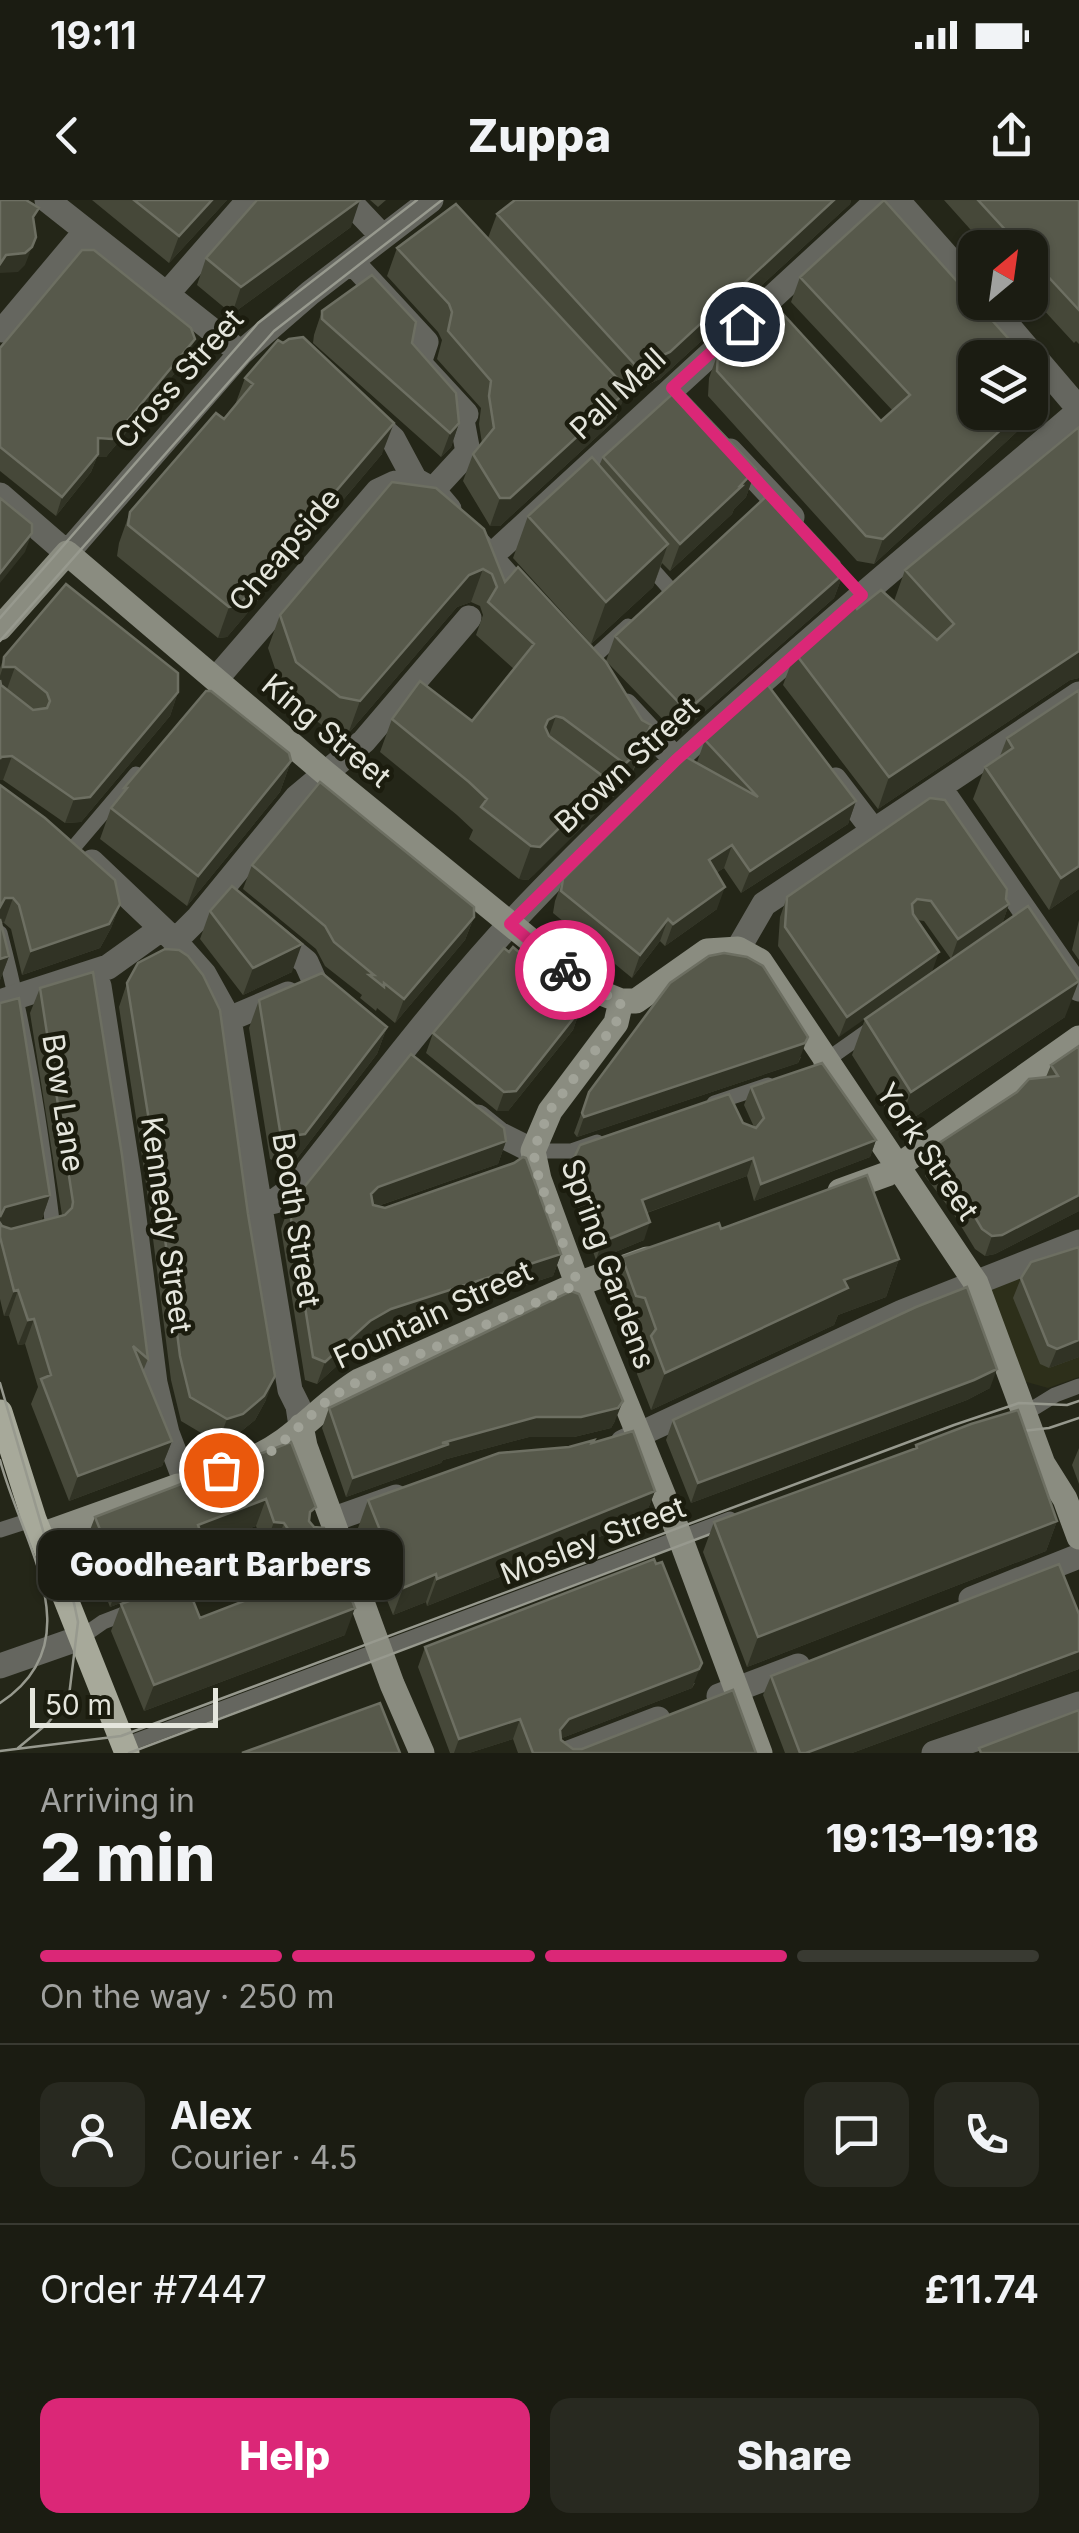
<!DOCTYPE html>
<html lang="en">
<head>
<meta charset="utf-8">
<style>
	:root { --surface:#1b1c12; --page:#282920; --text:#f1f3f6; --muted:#a0a19f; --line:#393a32; --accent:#db2777 }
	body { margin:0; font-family:Inter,sans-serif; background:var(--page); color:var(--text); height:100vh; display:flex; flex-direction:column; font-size:38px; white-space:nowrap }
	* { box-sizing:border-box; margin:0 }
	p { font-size:32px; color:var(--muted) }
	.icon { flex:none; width:55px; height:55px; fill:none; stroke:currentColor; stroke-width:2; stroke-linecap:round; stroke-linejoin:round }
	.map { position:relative; height:1553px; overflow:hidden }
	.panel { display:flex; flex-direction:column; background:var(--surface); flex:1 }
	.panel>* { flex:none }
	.needle { width:65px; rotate:29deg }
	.fabs { position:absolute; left:958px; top:30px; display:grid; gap:20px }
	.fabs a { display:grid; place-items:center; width:90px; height:90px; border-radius:20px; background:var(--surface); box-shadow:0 2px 8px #0004,0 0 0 2px var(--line); font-size:50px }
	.scale { position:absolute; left:30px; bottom:25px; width:188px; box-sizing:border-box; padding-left:10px; border:5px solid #e5e6dd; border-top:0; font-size:28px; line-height:35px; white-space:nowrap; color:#e5e6dd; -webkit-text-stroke:8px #1b1c0e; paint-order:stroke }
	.pin { position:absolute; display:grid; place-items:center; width:85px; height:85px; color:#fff; margin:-42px; border:5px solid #fff; border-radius:50%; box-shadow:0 2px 10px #0007 }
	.courier { position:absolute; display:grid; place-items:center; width:100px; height:100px; margin:-50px; border:8px solid #db2777; border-radius:50%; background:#fff; color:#222; box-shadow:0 2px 12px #0007 }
	.bubble { position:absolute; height:70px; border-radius:20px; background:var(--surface); box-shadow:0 2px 8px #0004,0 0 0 2px var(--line); font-size:32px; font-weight:800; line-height:70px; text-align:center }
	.headline em { font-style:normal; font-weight:800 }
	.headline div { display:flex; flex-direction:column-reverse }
	.headline { display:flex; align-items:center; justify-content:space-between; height:170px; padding:0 40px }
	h1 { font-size:65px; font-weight:800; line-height:75px }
	.bar { display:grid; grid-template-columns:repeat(4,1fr); gap:15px 10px; align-content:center; height:120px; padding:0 40px }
	.bar i { height:12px; border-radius:8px; background:var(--line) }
	.bar .active { background:var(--accent) }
	.bar p { grid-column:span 4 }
	.line { display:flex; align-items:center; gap:25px; padding:0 40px; border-top:2px solid var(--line) }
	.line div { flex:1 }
	.round { display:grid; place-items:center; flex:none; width:105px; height:105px; border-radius:20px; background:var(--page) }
	.button { display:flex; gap:20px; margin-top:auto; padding:20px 40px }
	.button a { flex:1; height:115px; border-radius:20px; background:var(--accent); color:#fff; font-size:40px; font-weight:800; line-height:115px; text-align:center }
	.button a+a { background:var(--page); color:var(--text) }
	.status { display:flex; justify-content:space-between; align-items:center; height:70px; padding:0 50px; background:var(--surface); direction:ltr }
	.status svg { height:28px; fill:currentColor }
	header { display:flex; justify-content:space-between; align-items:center; height:130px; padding:0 40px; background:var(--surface); font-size:45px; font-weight:800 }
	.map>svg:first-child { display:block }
</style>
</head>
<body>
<div class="status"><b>19:11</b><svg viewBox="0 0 49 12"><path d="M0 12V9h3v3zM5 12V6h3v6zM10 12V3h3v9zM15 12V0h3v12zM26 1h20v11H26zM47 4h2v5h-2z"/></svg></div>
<header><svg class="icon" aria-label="back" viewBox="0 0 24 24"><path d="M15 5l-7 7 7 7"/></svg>Zuppa<svg class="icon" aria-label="share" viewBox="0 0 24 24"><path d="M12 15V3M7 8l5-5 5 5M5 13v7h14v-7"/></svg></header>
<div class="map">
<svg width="1079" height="1553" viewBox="0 0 1079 1553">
	<rect width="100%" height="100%" fill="#242618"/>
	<path fill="#2d2f1a" d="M1079,1048V1177L1048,1188L1016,1179L985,1081Z"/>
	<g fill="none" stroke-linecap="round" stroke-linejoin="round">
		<path stroke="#65665f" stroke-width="15" d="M646,362L670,389
			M587,463L628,426
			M74,647L136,574
			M0,733C26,831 41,929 53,1029L44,1032
			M821,864L872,828
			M714,903L768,885
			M528,955L533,951H571L597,942
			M1021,1216L1055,1195L1079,1186
			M0,1330L34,1319
			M170,1397L268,1359
			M80,1438L103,1422L134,1410
			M125,1545L730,1319"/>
		<path stroke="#65665f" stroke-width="25" d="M47,0L241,153
			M348,0L383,37
			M897,0L975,88
			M352,62L426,142L419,163L466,214L462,220L468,252L433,290
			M166,95L249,0
			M988,102L1079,209
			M0,128L3,130L86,31
			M366,214L393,239L415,280L433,290L449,309
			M730,251L792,317
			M0,295L67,353L241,153L310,93L431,0
			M478,343L531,403
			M490,357L878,0
			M216,479L378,291L395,283L415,280
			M626,506L676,560
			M835,580L874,631
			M940,588L1079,789
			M92,662L172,738L204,774L229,819L290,1190L298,1206L301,1226
			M273,735L306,762L315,782
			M175,741L199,717L297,597L364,541L469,418
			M738,749L764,704L1079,494
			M94,774L99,786L129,978L155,1183L167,1233L186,1283
			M0,802L108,767L161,729
			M229,819L288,794
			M478,917L499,934L533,951
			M261,1004L275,1001L296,986C371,892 444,793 527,706C697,527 892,371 1079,211
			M623,1242L902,1112L1079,1042
			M334,1319L396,1297
			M971,1399L1079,1356
			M0,1466L80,1438
			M719,1496L798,1466
			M569,1553L658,1519
			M934,1553L1079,1504"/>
		<path stroke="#8a8c80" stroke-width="25" d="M0,428L67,353L324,572L589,788L621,801H636L707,751L738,749L760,761L976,1083L1043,1264L1065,1299L1079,1337
			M621,801L616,823L550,911L533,951L539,979L574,1075L677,1329L760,1553
			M840,991L887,974L1079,838
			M301,1226L305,1246L392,1484L422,1553
			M248,1260C292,1244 320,1205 359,1181L578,1084L647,1059
			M41,1335L178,1286"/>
		<path stroke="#a7a99a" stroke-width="25" d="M0,1212L34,1319L127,1553"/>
		<path stroke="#97998e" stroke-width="2.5" d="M0,418L258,123L417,0
			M0,441L274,131L442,0
			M0,1183L44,1334L74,1403L78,1422L69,1496L48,1523L18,1548
			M997,1234L1049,1228L1079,1218
			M0,1260C21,1342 95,1441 0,1503
			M0,1551L121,1536L954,1225L1019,1203L1067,1205L1079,1201
			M129,1553L737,1324"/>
	</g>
	<path fill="#464839" d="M92,0H227L169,63Z
		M370,0H386L378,7Z
		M515,0H851L850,4L660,179L627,194L625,193L616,219L500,326H490L463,281L473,254L482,243L479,224L481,208L437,159L442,140L438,132L387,76L397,48L488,38L497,14Z
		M944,0H1079V144L1076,141L1074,143L1030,95V48H987Z
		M351,27L232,114L197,85L206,58Z
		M800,77L1035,215L874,364L857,361L708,196L709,178L718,153L881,221L893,211L791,102Z
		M322,111L412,143L459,223L451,247L441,257L313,143L314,135Z
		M0,148L188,157L106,257H97L91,272L56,316L0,271Z
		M245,178L382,254L227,437L218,438L117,356L119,343L130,312L224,219L235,205Z
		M1079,227V478L1070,480L878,609L783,485L795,453L857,409L894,401L905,370Z
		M603,257L756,269L746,297L734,309L732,314L670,371L662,363L653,387L591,444L513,358L528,316L599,266Z
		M392,282L505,382L639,558L628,582L613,597L604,591L596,613L528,680L519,679L469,639L473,630L457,615L380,552L392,519L472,521L514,469L476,435L483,415L480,406L471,402L457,407L348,534L328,530L284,495L268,448L280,415Z
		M843,374L834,398L678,535L606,461L615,436Z
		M4,457L178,492L170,516L81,622L65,623L3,580H0V468Z
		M1007,538L1079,689L1049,710L973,599L985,567L1000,556Z
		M705,540L856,601L848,624L741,693L724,668L716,673L717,709L665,746L660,741L632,778L553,713L555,701L563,679L699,564L697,562Z
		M291,561L280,592L187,706L100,639L111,608Z
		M0,585L120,704L111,728L100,748L22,775L11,729L4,723H1L9,756L0,780Z
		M252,665L474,717L465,740L395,823L377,808L376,811L360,798L362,795L325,766L316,749L243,689Z
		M787,697L1006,699L1009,704L1002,724L951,759L924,721L917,720L839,837L778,746L780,717Z
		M210,711L292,772L243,795L200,739Z
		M1079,720V760L1072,750Z
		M127,783L266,1200L255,1220L234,1237L218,1243L181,1221L171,1180L145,976L119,807Z
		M40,788L148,1159L143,1171L172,1241L162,1266L69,1301L31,1204L38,1187L25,1144L18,1145L9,1116H4L0,1099V1037L50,995L41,1021L62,1015L30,813Z
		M259,800L387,827L377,854L295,961L281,964L270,959L249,828Z
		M578,802L576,807L580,810L573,830L508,911H497L426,853L433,833Z
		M1065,817L898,928L852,855L865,819Z
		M1079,846V1011L995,1054L985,1056L975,1049L953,1013L925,976L926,967L933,947L1046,877L1051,865Z
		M801,857L798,863L577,937L574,933L589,892Z
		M751,887L876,940L870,957L754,1001L747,976L647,1013L644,1040L596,1060L567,978L573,960L743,923L754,927L744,905Z
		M506,941L498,964L378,1006L561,1054L553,1076L383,1132L361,1144L317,1184L305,1180L281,1029L289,1006Z
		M721,1029L899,1059L886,1097L838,1115L834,1125L651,1210L637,1174L641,1163L631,1136L622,1133L608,1094L622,1057Z
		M1021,1078L1079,1157L1049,1168L1040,1164L1013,1098Z
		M990,1188L967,1200L691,1303L666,1240L673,1220Z
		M329,1208L615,1221L611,1228L574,1237H529L443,1260L441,1263L346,1297L322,1228Z
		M291,1242L310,1322L345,1435L144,1511L111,1431L121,1404L200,1418L279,1388L272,1370L278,1354L274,1350L264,1348L256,1326L205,1345L197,1374L110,1407L85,1343L95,1317Z
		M593,1243L655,1291L644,1319L427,1406L426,1402L393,1415L358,1328L368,1300L569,1247Z
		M916,1245L1057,1321L1046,1351L747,1467L703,1352L714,1322L914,1249Z
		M1079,1248V1284L1072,1265Z
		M1079,1414V1469L852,1553H785L763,1495L771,1476Z
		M425,1447L695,1483L692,1488L562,1538L561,1540L573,1549L756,1553H518L513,1539L469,1553H450L418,1467Z"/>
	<path fill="#313325" d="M212,0H227L169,63L179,36Z
		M360,0L351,27L232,114L241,87Z
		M834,0H851L850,4L660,179L627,194L637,167Z
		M36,37L25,65L18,72L0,73V64L6,55Z
		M195,139L188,157L106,257H97L91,272L56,316L62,297L98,238Z
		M1047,181L1035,215L874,364L883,339L1020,212H1030V203Z
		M626,192L616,219L500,326H490L500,298Z
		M394,223L382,254L227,437L218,438L229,407Z
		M459,223L451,247L441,257L450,233Z
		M756,269L746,297L734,309L732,314L670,371L680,344Z
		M32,333L25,352L0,383V373Z
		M668,344L653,387L591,444L606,402Z
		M483,369L471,402L457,407L348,534L360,501L469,375Z
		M843,374L834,398L678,535L687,511Z
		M1079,451V478L1070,480L878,609L889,577Z
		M3,467H15L6,492H0V476Z
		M178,492L170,516L81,622L65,623L74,599Z
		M556,516L544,549L536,553L548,520Z
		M651,525L628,582L613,597L625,564Z
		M12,556L3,580H0V559L1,557Z
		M291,561L280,592L187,706L198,676Z
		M608,580L596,613L534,675L528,680L519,679L531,646Z
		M856,601L848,624L741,693L750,671Z
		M732,645L724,668L701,682L709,660Z
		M1079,666V689L1049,710L1061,678Z
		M725,687L717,709L665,746L673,724Z
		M5,698H13L4,723L0,722V707Z
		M120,704L111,728L100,748L22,775L31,751Z
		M1009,704L1002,724L951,759L958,739Z
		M474,717L465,740L395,823L404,799Z
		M668,719L660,741L632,778L640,755Z
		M302,744L292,772L243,795L253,768Z
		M939,752L932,772L839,837L847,817Z
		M9,756L0,780V759Z
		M1079,781L1065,817L898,928L911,892Z
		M578,802L571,821L580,810L573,830L508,911H497L504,892Z
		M387,827L377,854L295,961L281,964L291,936Z
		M808,837L798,863L577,937L584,917Z
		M876,940L870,957L754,1001L761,984Z
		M506,941L498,964L369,1009L371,994L378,987Z
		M753,958L747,976L635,1017L642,1000Z
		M50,995L41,1021L0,1031V1017L5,1007Z
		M1079,995V1011L995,1054L985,1056L992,1036Z
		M650,1022L644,1040L596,1060L602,1042Z
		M561,1054L553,1076L383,1132L361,1144L317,1184L325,1162L370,1121L391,1109Z
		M899,1059L886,1097L838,1115L834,1125L651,1210L665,1173L844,1080Z
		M18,1090L9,1116H4L14,1091Z
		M34,1119L25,1144L18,1145L28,1120Z
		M1079,1140V1157L1049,1168L1057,1149Z
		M997,1169L990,1188L967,1200L691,1303L698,1283Z
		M275,1176L266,1200L255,1220L234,1237L218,1243L227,1219Z
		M623,1201L615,1221L611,1228L574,1237H529L443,1260L441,1263L346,1297L353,1278L442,1243L536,1217Z
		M172,1241L162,1266L69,1301L78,1276Z
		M655,1291L644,1319L427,1406L437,1379Z
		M266,1299L256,1326L188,1352L198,1325Z
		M1057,1321L1046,1351L747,1467L758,1437Z
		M274,1322L284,1323L274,1350L264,1348Z
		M206,1348L197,1374L110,1407L120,1380Z
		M436,1374L426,1402L393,1415L403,1388Z
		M355,1408L345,1435L144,1511L154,1485Z
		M1079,1451V1469L852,1553H806Z
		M702,1463L692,1488L562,1538L553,1550L560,1530L569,1519Z
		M520,1519L513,1539L469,1553H454L459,1539Z"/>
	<path fill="#57594b" stroke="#6d6f62" stroke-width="2.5" d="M0,0H26L39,8L33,17L36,37L32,47L25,53L6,55L0,64Z
		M134,0H212L179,36Z
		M257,0H360L241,87L206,58Z
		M515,0H834L670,152L637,167L497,14Z
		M884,0L1026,158H975V212H1020L883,339L866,336L717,171L718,153L764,110L782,113L881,221L910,195L800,77Z
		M978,0H1079V110L1030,57V48H1022Z
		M456,4L616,177L610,179L616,180L626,192L510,298H500L473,254L494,228L489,196L491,181L448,131L452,112L449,104L397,48Z
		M82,50H94L191,128L195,139L112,239L98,238V254L62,297L0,247V148Z
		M372,75L416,122L412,143L456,193L459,223L450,233L322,119V111Z
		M303,137L394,223L238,406L229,407L128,325L130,312L216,213L224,219L253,184L245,178L278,140L283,143L289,139Z
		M1030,162L1047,181L1044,190L1030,203Z
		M679,188L756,269L740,286H742L680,344L603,257Z
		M1079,227V451L889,577L795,453L852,403L857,409L881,390L937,440L954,424L905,370Z
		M592,257L668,344L606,402L528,316Z
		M392,282L436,288L484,329L505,382L518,367L606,462L642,520L651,525L640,550L625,564L563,518L556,516L548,520L545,527L549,536L608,580L540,647L531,646L481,607L487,599L469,582L392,519L420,481L472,521L534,444L488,402L497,387L492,374L483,369L469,375L360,501L340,497L296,462L280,415Z
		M770,293H775L839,362L843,374L687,511L615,436Z
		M0,298L32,324V333L0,373Z
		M66,384L178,473V492L90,597L74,599L12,556L1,557L0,559V480L1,485L33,510L47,508L50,501L47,493L15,467H3L4,457Z
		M767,484L856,601L750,671L732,645L709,660L725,687L673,724L668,719L640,755L561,691L563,679L686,557L758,597L705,540Z
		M1079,490V666L1061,678L985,567L1013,548L1007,538Z
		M206,491H211L289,553L291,561L198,676L111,608L127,588H124Z
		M320,582L474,707V717L404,799L384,783V787L369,775H374L334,742L325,726L252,665Z
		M0,585L45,618L115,680L120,704L109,724L31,751L19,705L13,698H5L0,707Z
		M930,598L945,600L1007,689L1006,699L1009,704L958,739L931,701L917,699L912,704L913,714L939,752L847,817L785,727L787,697Z
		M232,686L302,744L253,768L210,711Z
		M1028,706L1079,781L911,892L865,819Z
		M0,719L9,756L0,759Z
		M513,747L578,802L574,806L580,810L516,891L504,892L433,833L504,748L509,752Z
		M165,749L179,750L188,756L203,775L220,810L248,1014L275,1176L264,1196L243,1214L227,1219L190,1197L180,1156L154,952L127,783L138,763Z
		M724,753L747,757L763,766L808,837L805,843L584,917L582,913L589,892L670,783L709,756Z
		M93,772L122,955L148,1159L133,1146L172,1241L78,1276L41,1179L51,1175L34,1119L28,1120L18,1090L14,1091L0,1037V1023L2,1026L11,1029L65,1015L72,1008L73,1002L40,788Z
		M322,773L387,827L305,934L291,936L280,931L259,800Z
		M19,798L50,995L5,1007L0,1017V803Z
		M1079,846V995L1002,1035L992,1036L982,1029L961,993L932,956L933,947L1017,892L1029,879L1058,876L1051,865Z
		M411,854L504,928L506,941L378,987L371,994L373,1005L385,1008L514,963L523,957L526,958L561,1054L391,1109L370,1121L325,1162L313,1157L289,1006Z
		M822,863L876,940L761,984L753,958L642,1000L650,1022L602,1042L573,960L580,945L729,894L743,923L756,928L764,918L751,887Z
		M867,975L899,1059L844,1080L848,1088L665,1173L651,1136L656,1129L645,1098L636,1096L622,1057L719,1023L721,1029Z
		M1079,1047V1140L1057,1149L1048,1145L1021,1078L1031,1062Z
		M967,1087L997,1169L974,1180L698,1283L673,1220L916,1107Z
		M571,1091L579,1094L623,1201L618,1208L581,1217H536L442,1243L449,1244L353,1278L329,1208Z
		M1018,1210L1057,1321L758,1437L714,1322L917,1248L916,1245L971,1224Z
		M633,1231L655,1291L437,1379L436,1374L403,1388L368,1300L499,1253L569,1247L594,1240L592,1243Z
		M291,1242L316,1307L310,1312L309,1321L314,1327L324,1328L355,1408L154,1485L121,1404L185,1380L200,1418L296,1381L282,1343L287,1339L288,1329L284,1323L274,1322L266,1299L198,1325L206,1348L120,1380L95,1317Z
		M654,1359L656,1364L662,1362L702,1463L699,1469L569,1519L560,1530L561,1540L573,1549H582L733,1490L756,1553H533L520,1519L459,1539L425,1447Z
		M1059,1364L1079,1414V1451L806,1553H800L771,1476Z
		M380,1503L400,1553H242Z
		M1079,1510V1553H981L979,1548Z"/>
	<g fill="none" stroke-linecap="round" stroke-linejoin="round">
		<path stroke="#a1a398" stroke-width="10" stroke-dasharray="0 18" d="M221,1270L274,1250L330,1198L359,1181L578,1084L539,979L533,951L550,910L616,823L621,801L590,788L565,770"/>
		<path stroke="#db2777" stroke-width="12" d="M565,770L510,724L676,560L862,395L672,188L742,124"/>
	</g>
	<g text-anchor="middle" stroke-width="9" stroke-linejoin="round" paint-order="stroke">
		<g font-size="30" fill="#e5e6dd" stroke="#1b1c0e">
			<text transform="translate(179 179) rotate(-48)" y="10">Cross Street</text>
			<text transform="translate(618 194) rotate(-43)" y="10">Pall Mall</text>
			<text transform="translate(285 350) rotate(-49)" y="10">Cheapside</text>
			<text transform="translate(326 531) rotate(40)" y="10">King Street</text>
			<text transform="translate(627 565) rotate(-43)" y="10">Brown Street</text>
			<text transform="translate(63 903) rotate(81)" y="10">Bow Lane</text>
			<text transform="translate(927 952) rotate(56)" y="10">York Street</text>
			<text transform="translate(296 1020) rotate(81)" y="10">Booth Street</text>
			<text transform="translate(166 1025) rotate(82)" y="10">Kennedy Street</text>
			<text transform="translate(608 1064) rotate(70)" y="10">Spring Gardens</text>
			<text transform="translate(433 1115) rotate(-25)" y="10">Fountain Street</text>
			<text transform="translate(593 1341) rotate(-21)" y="10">Mosley Street</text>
		</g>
	</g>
</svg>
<div class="fabs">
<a><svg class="needle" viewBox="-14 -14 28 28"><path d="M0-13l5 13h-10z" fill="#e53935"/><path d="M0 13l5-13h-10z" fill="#a0a19f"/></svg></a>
<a><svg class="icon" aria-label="layers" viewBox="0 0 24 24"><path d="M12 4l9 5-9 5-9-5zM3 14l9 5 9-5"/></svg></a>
</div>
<div class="scale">50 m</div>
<div class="pin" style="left:221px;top:1270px;background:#ea580c"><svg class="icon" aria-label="bag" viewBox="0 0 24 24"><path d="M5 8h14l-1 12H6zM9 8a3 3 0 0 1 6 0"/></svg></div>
<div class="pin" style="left:742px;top:124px;background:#1f2937"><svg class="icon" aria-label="home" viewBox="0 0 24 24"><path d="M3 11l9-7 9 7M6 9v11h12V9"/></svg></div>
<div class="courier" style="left:565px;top:770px"><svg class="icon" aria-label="bike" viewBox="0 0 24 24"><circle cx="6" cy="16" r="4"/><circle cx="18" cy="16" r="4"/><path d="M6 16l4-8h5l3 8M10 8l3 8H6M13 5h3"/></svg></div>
<div class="bubble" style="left:38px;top:1330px;width:365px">Goodheart Barbers</div>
</div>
<section class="panel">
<div class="headline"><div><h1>2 min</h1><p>Arriving in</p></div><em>19:13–19:18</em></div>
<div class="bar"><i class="active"></i><i class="active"></i><i class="active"></i><i></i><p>On the way · 250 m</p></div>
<div class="line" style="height:180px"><a class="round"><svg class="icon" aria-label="person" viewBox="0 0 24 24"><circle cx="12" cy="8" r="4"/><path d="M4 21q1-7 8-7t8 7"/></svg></a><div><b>Alex</b><p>Courier · 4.5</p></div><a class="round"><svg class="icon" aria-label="chat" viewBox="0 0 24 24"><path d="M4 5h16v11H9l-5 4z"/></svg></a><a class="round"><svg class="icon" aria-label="phone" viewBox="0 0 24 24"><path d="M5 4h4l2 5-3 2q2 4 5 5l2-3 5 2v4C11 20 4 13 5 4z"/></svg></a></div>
<div class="line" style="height:130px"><div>Order #7447</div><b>£11.74</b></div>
<div class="button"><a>Help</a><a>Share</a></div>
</section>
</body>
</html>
